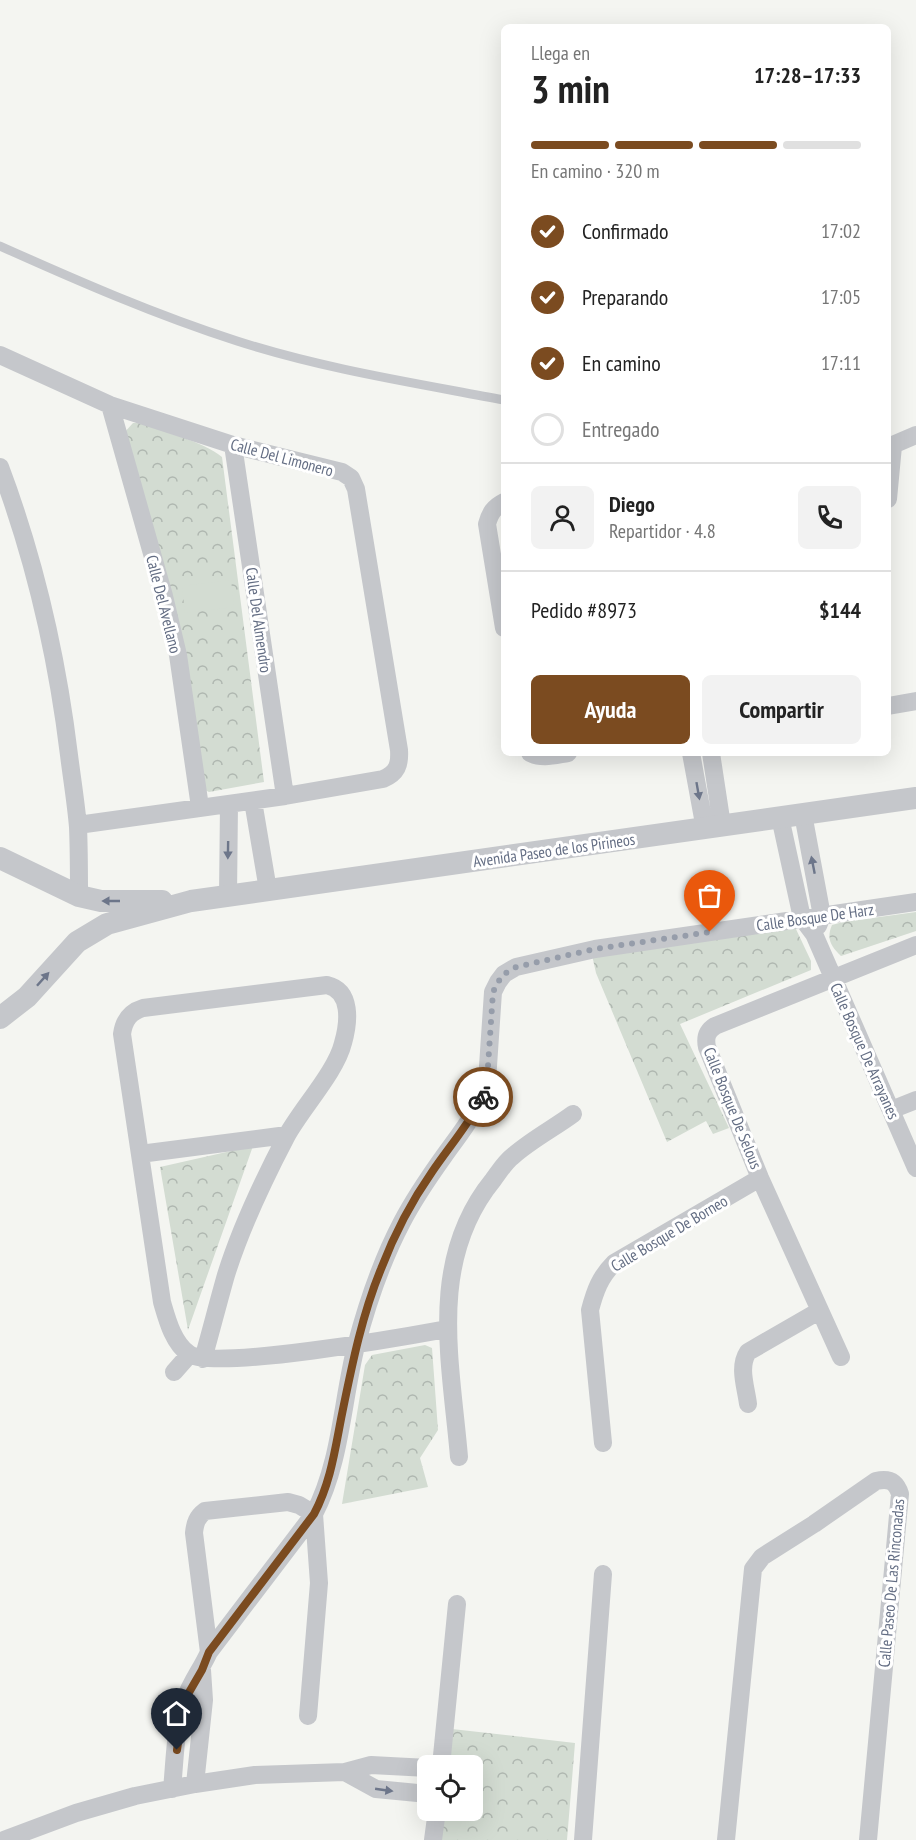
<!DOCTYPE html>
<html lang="es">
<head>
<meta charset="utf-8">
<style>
	:root { --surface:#fff; --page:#f2f2f2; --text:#222; --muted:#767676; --line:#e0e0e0; --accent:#7b4b20 }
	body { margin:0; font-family:"PT Sans Narrow",sans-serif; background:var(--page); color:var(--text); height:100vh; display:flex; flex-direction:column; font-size:22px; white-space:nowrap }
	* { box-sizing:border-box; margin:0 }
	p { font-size:20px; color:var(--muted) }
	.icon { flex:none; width:33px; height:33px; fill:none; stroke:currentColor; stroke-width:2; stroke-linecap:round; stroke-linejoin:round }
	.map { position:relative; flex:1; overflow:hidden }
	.side { position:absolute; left:501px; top:24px; width:390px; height:732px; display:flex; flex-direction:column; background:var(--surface); border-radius:9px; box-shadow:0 6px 24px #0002 }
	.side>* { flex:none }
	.buttons { position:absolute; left:417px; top:1755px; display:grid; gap:12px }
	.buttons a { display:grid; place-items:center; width:66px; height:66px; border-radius:9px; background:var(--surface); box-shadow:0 6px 24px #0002; font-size:30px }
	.pin { position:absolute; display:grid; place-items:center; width:51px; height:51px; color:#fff; margin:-62px -26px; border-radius:50% 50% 50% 0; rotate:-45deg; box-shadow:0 0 6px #0007 }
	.pin .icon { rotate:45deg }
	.courier { position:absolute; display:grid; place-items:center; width:60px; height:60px; margin:-30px; border:4px solid #7b4b20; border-radius:50%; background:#fff; color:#222; box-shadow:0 2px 8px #0007 }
	.headline em { font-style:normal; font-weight:700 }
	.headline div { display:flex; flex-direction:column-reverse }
	.headline { display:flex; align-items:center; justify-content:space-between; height:102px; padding:0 30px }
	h1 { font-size:39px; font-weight:700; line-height:45px }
	.bar { display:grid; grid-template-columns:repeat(4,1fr); gap:9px 6px; align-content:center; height:72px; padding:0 30px }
	.bar i { height:8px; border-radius:4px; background:var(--line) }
	.bar .on { background:var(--accent) }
	.bar p { grid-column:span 4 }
	.line { display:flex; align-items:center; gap:15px; padding:0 30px; border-top:2px solid var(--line) }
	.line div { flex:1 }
	.round { display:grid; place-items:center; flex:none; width:63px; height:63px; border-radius:9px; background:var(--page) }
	ol { padding:0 30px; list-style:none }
	li { display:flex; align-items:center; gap:18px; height:66px }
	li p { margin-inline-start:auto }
	li .icon { padding:6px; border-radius:50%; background:var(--accent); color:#fff; stroke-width:4 }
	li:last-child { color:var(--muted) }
	li i { width:33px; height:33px; border:3px solid var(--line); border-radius:50% }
	.button { display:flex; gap:12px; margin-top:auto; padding:12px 30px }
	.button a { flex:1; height:69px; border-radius:9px; background:var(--accent); color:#fff; font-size:24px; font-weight:700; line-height:69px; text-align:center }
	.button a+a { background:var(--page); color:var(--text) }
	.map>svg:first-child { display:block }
</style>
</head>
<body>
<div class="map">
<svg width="916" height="1840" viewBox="0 0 916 1840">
	<defs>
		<pattern id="forest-crowns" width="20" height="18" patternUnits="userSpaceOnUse" patternTransform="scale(1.5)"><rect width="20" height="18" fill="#d3dcd2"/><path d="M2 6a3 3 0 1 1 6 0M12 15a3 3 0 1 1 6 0" fill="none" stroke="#afb7b0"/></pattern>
	</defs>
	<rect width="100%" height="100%" fill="#f4f5f1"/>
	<path fill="url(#forest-crowns)" d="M133,423H141C166,433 202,441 222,457L264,782L209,792L201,788L123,434Z
		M916,912V931L841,956C831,946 826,939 832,925L843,922Z
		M795,927L811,961V970L680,1024L729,1128L713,1134L706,1121L667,1142L596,973L592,955Z
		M253,1146L188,1330L160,1167Z
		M425,1345L432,1348L438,1430L420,1458L428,1487L342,1504L365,1365L372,1355Z
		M452,1729L575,1743L567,1840H441L444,1811L472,1810V1766L448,1765Z"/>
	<path fill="#d3dcd2" d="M231,580L234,607L185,613L182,586Z"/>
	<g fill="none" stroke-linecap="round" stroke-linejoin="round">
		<path stroke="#c5c7cb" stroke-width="9" d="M0,246C78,281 156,315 237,341C324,369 415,383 504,400"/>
		<path stroke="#c5c7cb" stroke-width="18" d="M0,355L110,405L233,445L342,472L351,478L356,489L399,750C400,765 397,773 383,779L285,796L78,825
			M110,405L164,596L178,655L200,807
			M233,445L285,796
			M888,447L916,435
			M0,467C35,560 57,656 69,755C72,779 76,803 78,827C79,850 79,873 79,896
			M888,499L893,446
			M504,502C494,507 490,513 487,524L504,628
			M888,706L916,701
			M530,753C542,759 555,755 568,753
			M691,753L705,829
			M711,753L722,825
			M253,801L268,890
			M803,814L822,916L818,926
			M780,817L802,918L814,934L916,1168
			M228,896L229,804
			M891,1110L916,1100
			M140,1154L287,1135
			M841,1357L760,1178L707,1047C705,1038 707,1031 715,1026L916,945
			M203,1359C211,1331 218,1303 226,1275C241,1227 263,1181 286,1137C301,1109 336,1072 343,1043C349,1022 352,991 327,985L143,1008C130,1012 124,1020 122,1034L162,1302C167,1319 173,1343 189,1354C213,1371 409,1336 447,1329
			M174,1372L189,1355
			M748,1404C746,1387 738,1367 748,1352L819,1311
			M603,1443L590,1310C595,1291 600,1277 614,1263L760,1178
			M459,1457C451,1362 427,1261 493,1180C499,1172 505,1162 513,1156C531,1140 554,1128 573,1114
			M209,1652L194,1533C195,1523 197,1517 205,1511L288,1502L299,1505L314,1514L319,1583L308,1716
			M441,1766L457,1604
			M345,1772L376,1789L428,1794
			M195,1784L204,1700L202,1670
			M172,1789C175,1759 175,1727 185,1699C191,1682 202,1668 209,1652L314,1514C341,1462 342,1402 356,1346C367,1304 382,1260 402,1222C414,1199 429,1177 444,1156C461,1132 480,1110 487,1081L493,992L498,982L504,974L516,967L595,949L916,902
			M4,1840L76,1813L135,1796L195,1784L255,1775L345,1772L371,1765L428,1768
			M433,1840L437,1810
			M583,1840L603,1574
			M726,1840L753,1569L762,1557L814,1524L876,1481C889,1478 896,1481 900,1494L868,1840"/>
		<path stroke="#c5c7cb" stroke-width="22" d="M0,858L79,896L101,901H162
			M0,1018L27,997L77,942L107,924L191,901L916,798"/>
	</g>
	<defs><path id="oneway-solid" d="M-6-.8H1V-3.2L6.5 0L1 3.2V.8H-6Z" transform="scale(1.5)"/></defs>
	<g fill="#6d768a">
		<use href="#oneway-solid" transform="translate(698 791) rotate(80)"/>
		<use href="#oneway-solid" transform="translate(228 850) rotate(91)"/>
		<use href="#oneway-solid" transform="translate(813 865) rotate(-101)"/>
		<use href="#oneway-solid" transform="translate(111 901) rotate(180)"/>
		<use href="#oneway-solid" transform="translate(43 979) rotate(-48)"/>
		<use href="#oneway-solid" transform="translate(384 1790) rotate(8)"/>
	</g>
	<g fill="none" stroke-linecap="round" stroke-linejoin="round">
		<path stroke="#969daa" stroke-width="6" stroke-dasharray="0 10.8" d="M483,1097L487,1081L493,992L498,982L504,974L516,967L595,949L710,932"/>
		<path stroke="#7b4b20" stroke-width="8" d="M177,1750L184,1701L202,1670L209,1652L314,1514C331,1482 335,1449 342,1414C352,1365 362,1315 381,1269C394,1235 411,1202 432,1172C449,1147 469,1124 483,1097"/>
	</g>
	<g text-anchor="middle" stroke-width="6" stroke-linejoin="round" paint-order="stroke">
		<g font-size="16" fill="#636d83" stroke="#fff">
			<text transform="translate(282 457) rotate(15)" y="6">Calle Del Limonero</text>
			<text transform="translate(164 604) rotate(76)" y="6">Calle Del Avellano</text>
			<text transform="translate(259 620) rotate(82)" y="6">Calle Del Almendro</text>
			<text transform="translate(554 850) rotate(-8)" y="6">Avenida Paseo de los Pirineos</text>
			<text transform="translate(815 917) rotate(-8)" y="6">Calle Bosque De Harz</text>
			<text transform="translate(865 1051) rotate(66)" y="6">Calle Bosque De Arrayanes</text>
			<text transform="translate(733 1108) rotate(68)" y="6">Calle Bosque De Selous</text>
			<text transform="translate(669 1233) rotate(-31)" y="6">Calle Bosque De Borneo</text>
			<text transform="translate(891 1583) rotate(-85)" y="6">Calle Paseo De Las Rinconadas</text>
		</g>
	</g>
</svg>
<div class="buttons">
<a><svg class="icon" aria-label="locate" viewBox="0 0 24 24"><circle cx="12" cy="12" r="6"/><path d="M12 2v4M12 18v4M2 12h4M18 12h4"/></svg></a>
</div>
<div class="pin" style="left:710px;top:932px;background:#ea580c"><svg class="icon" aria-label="bag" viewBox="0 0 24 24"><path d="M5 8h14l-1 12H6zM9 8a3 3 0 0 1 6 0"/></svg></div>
<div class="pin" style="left:177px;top:1750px;background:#1f2937"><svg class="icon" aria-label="home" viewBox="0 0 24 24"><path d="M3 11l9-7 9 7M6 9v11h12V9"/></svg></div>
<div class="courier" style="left:483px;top:1097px"><svg class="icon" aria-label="bike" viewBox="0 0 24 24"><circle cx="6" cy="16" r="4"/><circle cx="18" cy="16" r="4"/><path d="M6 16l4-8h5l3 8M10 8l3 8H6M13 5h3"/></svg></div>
<section class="side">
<div class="headline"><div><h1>3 min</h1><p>Llega en</p></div><em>17:28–17:33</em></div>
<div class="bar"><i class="on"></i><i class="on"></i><i class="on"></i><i></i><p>En camino · 320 m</p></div>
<ol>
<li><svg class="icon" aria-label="check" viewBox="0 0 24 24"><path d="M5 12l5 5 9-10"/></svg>Confirmado<p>17:02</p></li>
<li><svg class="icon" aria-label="check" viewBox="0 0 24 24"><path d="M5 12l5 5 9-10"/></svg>Preparando<p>17:05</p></li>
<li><svg class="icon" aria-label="check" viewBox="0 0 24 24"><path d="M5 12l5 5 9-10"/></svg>En camino<p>17:11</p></li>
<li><i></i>Entregado</li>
</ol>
<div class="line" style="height:108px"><a class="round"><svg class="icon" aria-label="person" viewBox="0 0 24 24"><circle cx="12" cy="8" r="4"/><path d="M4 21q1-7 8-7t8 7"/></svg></a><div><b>Diego</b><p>Repartidor · 4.8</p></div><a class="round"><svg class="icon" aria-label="phone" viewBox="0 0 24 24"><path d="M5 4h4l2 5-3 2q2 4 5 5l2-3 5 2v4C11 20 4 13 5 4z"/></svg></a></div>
<div class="line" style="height:78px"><div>Pedido #8973</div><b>$144</b></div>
<div class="button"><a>Ayuda</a><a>Compartir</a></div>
</section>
</div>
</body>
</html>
